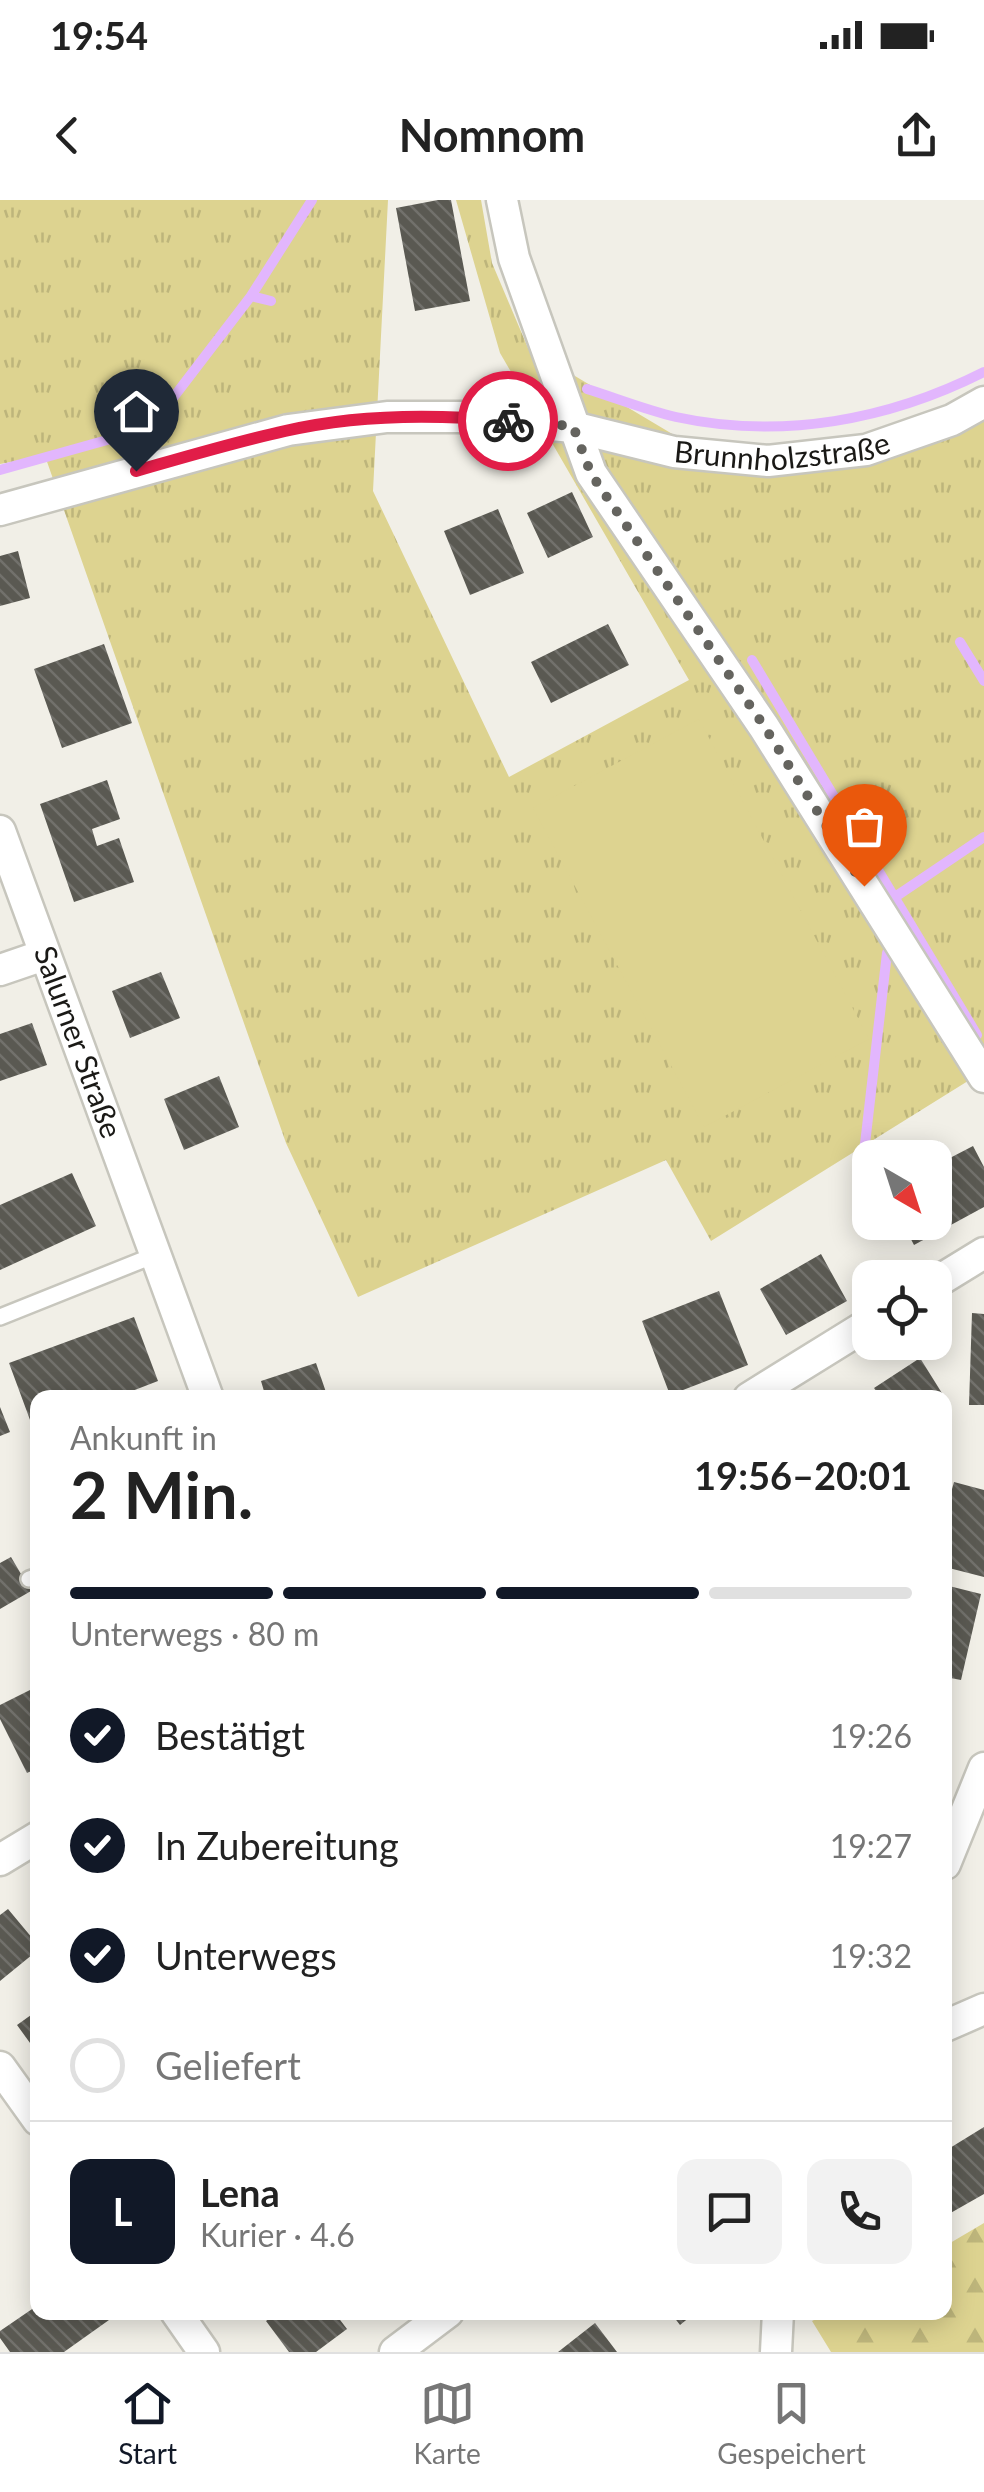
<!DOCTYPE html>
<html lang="de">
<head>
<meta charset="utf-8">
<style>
	:root { --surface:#fff; --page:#f2f2f2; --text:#222; --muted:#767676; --line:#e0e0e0; --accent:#111827 }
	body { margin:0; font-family:Lato,sans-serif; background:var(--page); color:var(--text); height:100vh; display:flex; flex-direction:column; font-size:38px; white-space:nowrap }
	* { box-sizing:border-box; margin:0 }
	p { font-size:32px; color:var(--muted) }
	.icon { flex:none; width:55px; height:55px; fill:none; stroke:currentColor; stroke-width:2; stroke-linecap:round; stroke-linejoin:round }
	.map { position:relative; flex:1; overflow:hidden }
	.side { position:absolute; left:30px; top:1190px; width:922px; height:930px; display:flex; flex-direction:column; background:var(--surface); border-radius:20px; box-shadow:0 5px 25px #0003 }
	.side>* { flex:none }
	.needle { width:65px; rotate:141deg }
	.buttons { position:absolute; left:852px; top:940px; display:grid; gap:20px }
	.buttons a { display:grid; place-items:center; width:100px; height:100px; border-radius:20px; background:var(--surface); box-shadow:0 5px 25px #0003; font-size:50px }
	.pin { position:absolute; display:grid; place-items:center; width:85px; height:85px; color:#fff; margin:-102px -42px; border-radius:50% 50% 50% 0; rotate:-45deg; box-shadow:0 0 10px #0007 }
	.pin .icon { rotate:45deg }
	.courier { position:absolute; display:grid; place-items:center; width:100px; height:100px; margin:-50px; border:8px solid #e11d48; border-radius:50%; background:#fff; color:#222; box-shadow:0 2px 12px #0007 }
	.head em { font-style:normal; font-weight:700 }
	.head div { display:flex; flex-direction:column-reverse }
	.head { display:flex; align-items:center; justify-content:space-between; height:170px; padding:0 40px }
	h1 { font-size:65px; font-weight:700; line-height:75px }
	.bar { display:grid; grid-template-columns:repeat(4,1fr); gap:15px 10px; align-content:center; height:120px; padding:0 40px }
	.bar i { height:12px; border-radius:8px; background:var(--line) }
	.bar .active { background:var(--accent) }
	.bar p { grid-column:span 4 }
	.line { display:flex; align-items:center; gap:25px; padding:0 40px; border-top:2px solid var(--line) }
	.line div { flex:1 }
	.round { display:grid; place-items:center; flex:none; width:105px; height:105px; border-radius:20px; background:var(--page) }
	ol { padding:0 40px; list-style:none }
	li { display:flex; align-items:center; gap:30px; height:110px }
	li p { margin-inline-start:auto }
	li .icon { padding:10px; border-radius:50%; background:var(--accent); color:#fff; stroke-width:4 }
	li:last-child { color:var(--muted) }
	li i { width:55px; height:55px; border:5px solid var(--line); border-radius:50% }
	.status { display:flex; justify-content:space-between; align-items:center; height:70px; padding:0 50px; background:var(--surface); direction:ltr }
	.status svg { height:28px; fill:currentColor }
	header { display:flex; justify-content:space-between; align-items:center; height:130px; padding:0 40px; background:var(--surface); font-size:45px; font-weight:700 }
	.tab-bar { display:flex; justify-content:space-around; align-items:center; height:140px; border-top:2px solid var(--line); background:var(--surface); font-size:28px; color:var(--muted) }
	.tab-bar a { display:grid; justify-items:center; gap:5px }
	.tab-bar .active { color:var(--accent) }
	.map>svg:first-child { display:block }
</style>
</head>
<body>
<div class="status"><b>19:54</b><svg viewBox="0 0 49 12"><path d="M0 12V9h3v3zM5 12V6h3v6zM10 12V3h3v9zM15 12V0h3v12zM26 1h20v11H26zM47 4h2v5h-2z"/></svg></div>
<header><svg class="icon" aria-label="back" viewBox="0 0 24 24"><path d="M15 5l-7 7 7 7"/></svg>Nomnom<svg class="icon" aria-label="share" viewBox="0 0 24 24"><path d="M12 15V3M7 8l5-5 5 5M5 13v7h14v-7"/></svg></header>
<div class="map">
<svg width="984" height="2152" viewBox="0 0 984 2152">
	<defs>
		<pattern id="grass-tufts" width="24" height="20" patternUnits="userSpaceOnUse" patternTransform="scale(2.5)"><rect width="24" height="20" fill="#ddd390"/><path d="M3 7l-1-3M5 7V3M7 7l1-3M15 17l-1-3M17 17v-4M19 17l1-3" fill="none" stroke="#bdb57b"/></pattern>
		<pattern id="forest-firs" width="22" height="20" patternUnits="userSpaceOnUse" patternTransform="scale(2.5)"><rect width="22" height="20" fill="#ddd390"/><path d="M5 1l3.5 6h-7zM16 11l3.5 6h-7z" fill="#bdb57b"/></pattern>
		<pattern id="building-back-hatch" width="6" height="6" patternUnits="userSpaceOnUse" patternTransform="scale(2.5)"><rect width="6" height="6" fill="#5a5952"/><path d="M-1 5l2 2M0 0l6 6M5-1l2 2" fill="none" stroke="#72716c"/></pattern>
	</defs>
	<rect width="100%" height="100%" fill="#f1efe7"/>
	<path fill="url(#grass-tufts)" d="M0,0H388L373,291L509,577L689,480L500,153L456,0H481L492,63L528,148L674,235L766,245L861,235L947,206L984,186V871L711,1041L666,960L358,1097L286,943L45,256L0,264Z"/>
	<path fill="url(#forest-firs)" d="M984,2023V2152H831L812,2121L828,2113L945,2112V2046Z"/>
	<path fill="#ddd390" d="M699,519L869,839L704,927L533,608Z"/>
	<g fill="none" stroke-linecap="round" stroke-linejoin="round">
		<path stroke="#e2b6fd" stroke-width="10" d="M251,96L271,101
			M587,189C616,198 646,210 676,217C782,240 889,220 984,172
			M0,270L150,228L251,96L312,0
			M960,442L984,481
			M752,460L977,835
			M895,697L984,637
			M862,970L887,753"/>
	</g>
	<path fill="url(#building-back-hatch)" d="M438,0H451L470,101L415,111L396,8Z
		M572,292L593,337L548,358L527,313Z
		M498,309L524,373L470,395L444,331Z
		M18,351L30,398L0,406V356Z
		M608,424L629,465L551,503L531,462Z
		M104,444L132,523L62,548L34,469Z
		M107,580L120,619L92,629L97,646L119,638L134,682L74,702L40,604Z
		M161,772L180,818L130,838L112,791Z
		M32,823L47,865L0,881V834Z
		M219,876L239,927L184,950L164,899Z
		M938,941L948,959L973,946L984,967V1007L914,1045L902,1022H935V958H909Z
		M72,973L96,1026L0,1070V1005Z
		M821,1054L847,1101L786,1135L760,1089Z
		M719,1091L748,1165L670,1195L642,1121Z
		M972,1113L984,1114V1205H969Z
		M134,1117L158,1181L114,1198H38V1226L33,1228L9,1163Z
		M920,1158L945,1198H880L874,1188Z
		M316,1163L328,1198H266L261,1181Z
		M0,1207L10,1232L0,1236Z
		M954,1282L984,1290V1377L945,1367V1314Z
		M11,1357L31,1391L0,1409V1363Z
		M945,1385L981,1394L961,1480L945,1477Z
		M38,1486V1568L27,1573L0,1519V1505Z
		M8,1709L38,1745V1750L0,1781V1715Z
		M38,1810V1854L17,1825Z
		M984,1927V1994L947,2015L945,1951Z
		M38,2105V2112H103L109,2120L64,2152H10L0,2138V2131Z
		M278,2112H334L347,2129L316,2152H289L266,2121Z
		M670,2112H696L680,2125Z
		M595,2123L617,2152H558Z"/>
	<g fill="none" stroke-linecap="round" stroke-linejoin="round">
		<g stroke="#c7c6bd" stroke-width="20">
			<path id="service" d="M0,1117L155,1055
				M29,1379L38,1376"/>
		</g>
		<g stroke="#c7c6bd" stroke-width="35">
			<g id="minor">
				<path d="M502,0L514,58L591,273L764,527L984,877"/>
				<path id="s1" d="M0,310L288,230L387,217H460L573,227L674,252L768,261L866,250L952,220L984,202"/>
				<path id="s2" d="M0,631L208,1198"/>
				<path d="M0,770L44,755"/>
				<path d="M935,1083L984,1053"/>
				<path d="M749,1198L870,1123"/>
				<path d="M0,1660L38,1637"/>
				<path d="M945,1664L984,1568"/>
				<path d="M945,1826L984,1809"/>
				<path d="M0,1867L38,1920"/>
				<path d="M176,2112L204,2152"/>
				<path d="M395,2152L448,2112"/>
				<path d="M776,2152L778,2112"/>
			</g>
		</g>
		<path stroke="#807f79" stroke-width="6" stroke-dasharray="8 8" stroke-linecap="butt" d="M707,1198L719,1190"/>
		<use href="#service" stroke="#fff" stroke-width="15"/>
		<use href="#minor" stroke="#fff" stroke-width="30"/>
	</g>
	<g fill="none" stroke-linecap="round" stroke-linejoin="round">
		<path stroke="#65645f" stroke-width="10" stroke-dasharray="0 18" d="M508,221L573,226L591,274L764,526L864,686"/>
		<path stroke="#e11d48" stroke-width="12" d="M136,271C185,257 235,242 285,231C358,214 435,214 508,221"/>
	</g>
	<g text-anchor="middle" stroke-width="10" stroke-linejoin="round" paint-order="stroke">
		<g font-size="30" fill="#1a1916" stroke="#fff">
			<text dy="10" stroke="none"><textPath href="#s1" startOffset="798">Brunnholzstraße</textPath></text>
			<text dy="10" stroke="none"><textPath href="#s2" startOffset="225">Salurner Straße</textPath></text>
		</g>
	</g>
</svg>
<div class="buttons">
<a><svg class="needle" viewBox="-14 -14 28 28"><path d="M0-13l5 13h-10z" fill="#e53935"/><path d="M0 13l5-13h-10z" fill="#767676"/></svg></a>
<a><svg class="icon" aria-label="locate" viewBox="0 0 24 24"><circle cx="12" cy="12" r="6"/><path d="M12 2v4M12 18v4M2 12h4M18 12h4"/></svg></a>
</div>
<div class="pin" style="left:864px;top:686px;background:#ea580c"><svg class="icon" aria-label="bag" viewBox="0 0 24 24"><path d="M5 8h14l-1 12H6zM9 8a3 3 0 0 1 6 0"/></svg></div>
<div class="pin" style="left:136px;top:271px;background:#1f2937"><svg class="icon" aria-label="home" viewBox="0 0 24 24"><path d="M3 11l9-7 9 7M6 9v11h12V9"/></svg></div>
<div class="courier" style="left:508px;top:221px"><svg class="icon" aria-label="bike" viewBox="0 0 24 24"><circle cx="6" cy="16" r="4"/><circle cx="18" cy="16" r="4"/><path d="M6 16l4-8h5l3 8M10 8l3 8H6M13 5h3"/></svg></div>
<section class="side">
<div class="head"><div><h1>2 Min.</h1><p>Ankunft in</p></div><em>19:56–20:01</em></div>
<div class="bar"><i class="active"></i><i class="active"></i><i class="active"></i><i></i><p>Unterwegs · 80 m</p></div>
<ol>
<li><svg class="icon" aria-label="check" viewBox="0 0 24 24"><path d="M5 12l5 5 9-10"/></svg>Bestätigt<p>19:26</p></li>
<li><svg class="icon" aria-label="check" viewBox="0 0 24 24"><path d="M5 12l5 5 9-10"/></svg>In Zubereitung<p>19:27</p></li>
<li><svg class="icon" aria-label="check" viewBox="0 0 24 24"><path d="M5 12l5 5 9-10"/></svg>Unterwegs<p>19:32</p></li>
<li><i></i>Geliefert</li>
</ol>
<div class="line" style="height:180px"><b class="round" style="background:var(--accent);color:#fff">L</b><div><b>Lena</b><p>Kurier · 4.6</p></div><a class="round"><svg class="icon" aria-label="chat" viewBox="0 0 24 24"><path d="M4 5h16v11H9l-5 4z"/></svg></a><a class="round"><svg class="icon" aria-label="phone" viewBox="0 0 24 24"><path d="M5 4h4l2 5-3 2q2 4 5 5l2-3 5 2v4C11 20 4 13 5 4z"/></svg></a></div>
</section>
</div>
<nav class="tab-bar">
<a class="active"><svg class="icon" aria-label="home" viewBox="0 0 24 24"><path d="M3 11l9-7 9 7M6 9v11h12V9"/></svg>Start</a>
<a><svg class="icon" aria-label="map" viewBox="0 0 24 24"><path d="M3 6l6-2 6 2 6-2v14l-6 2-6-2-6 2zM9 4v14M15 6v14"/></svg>Karte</a>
<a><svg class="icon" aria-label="saved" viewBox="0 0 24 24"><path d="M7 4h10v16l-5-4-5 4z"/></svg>Gespeichert</a>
</nav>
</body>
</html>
